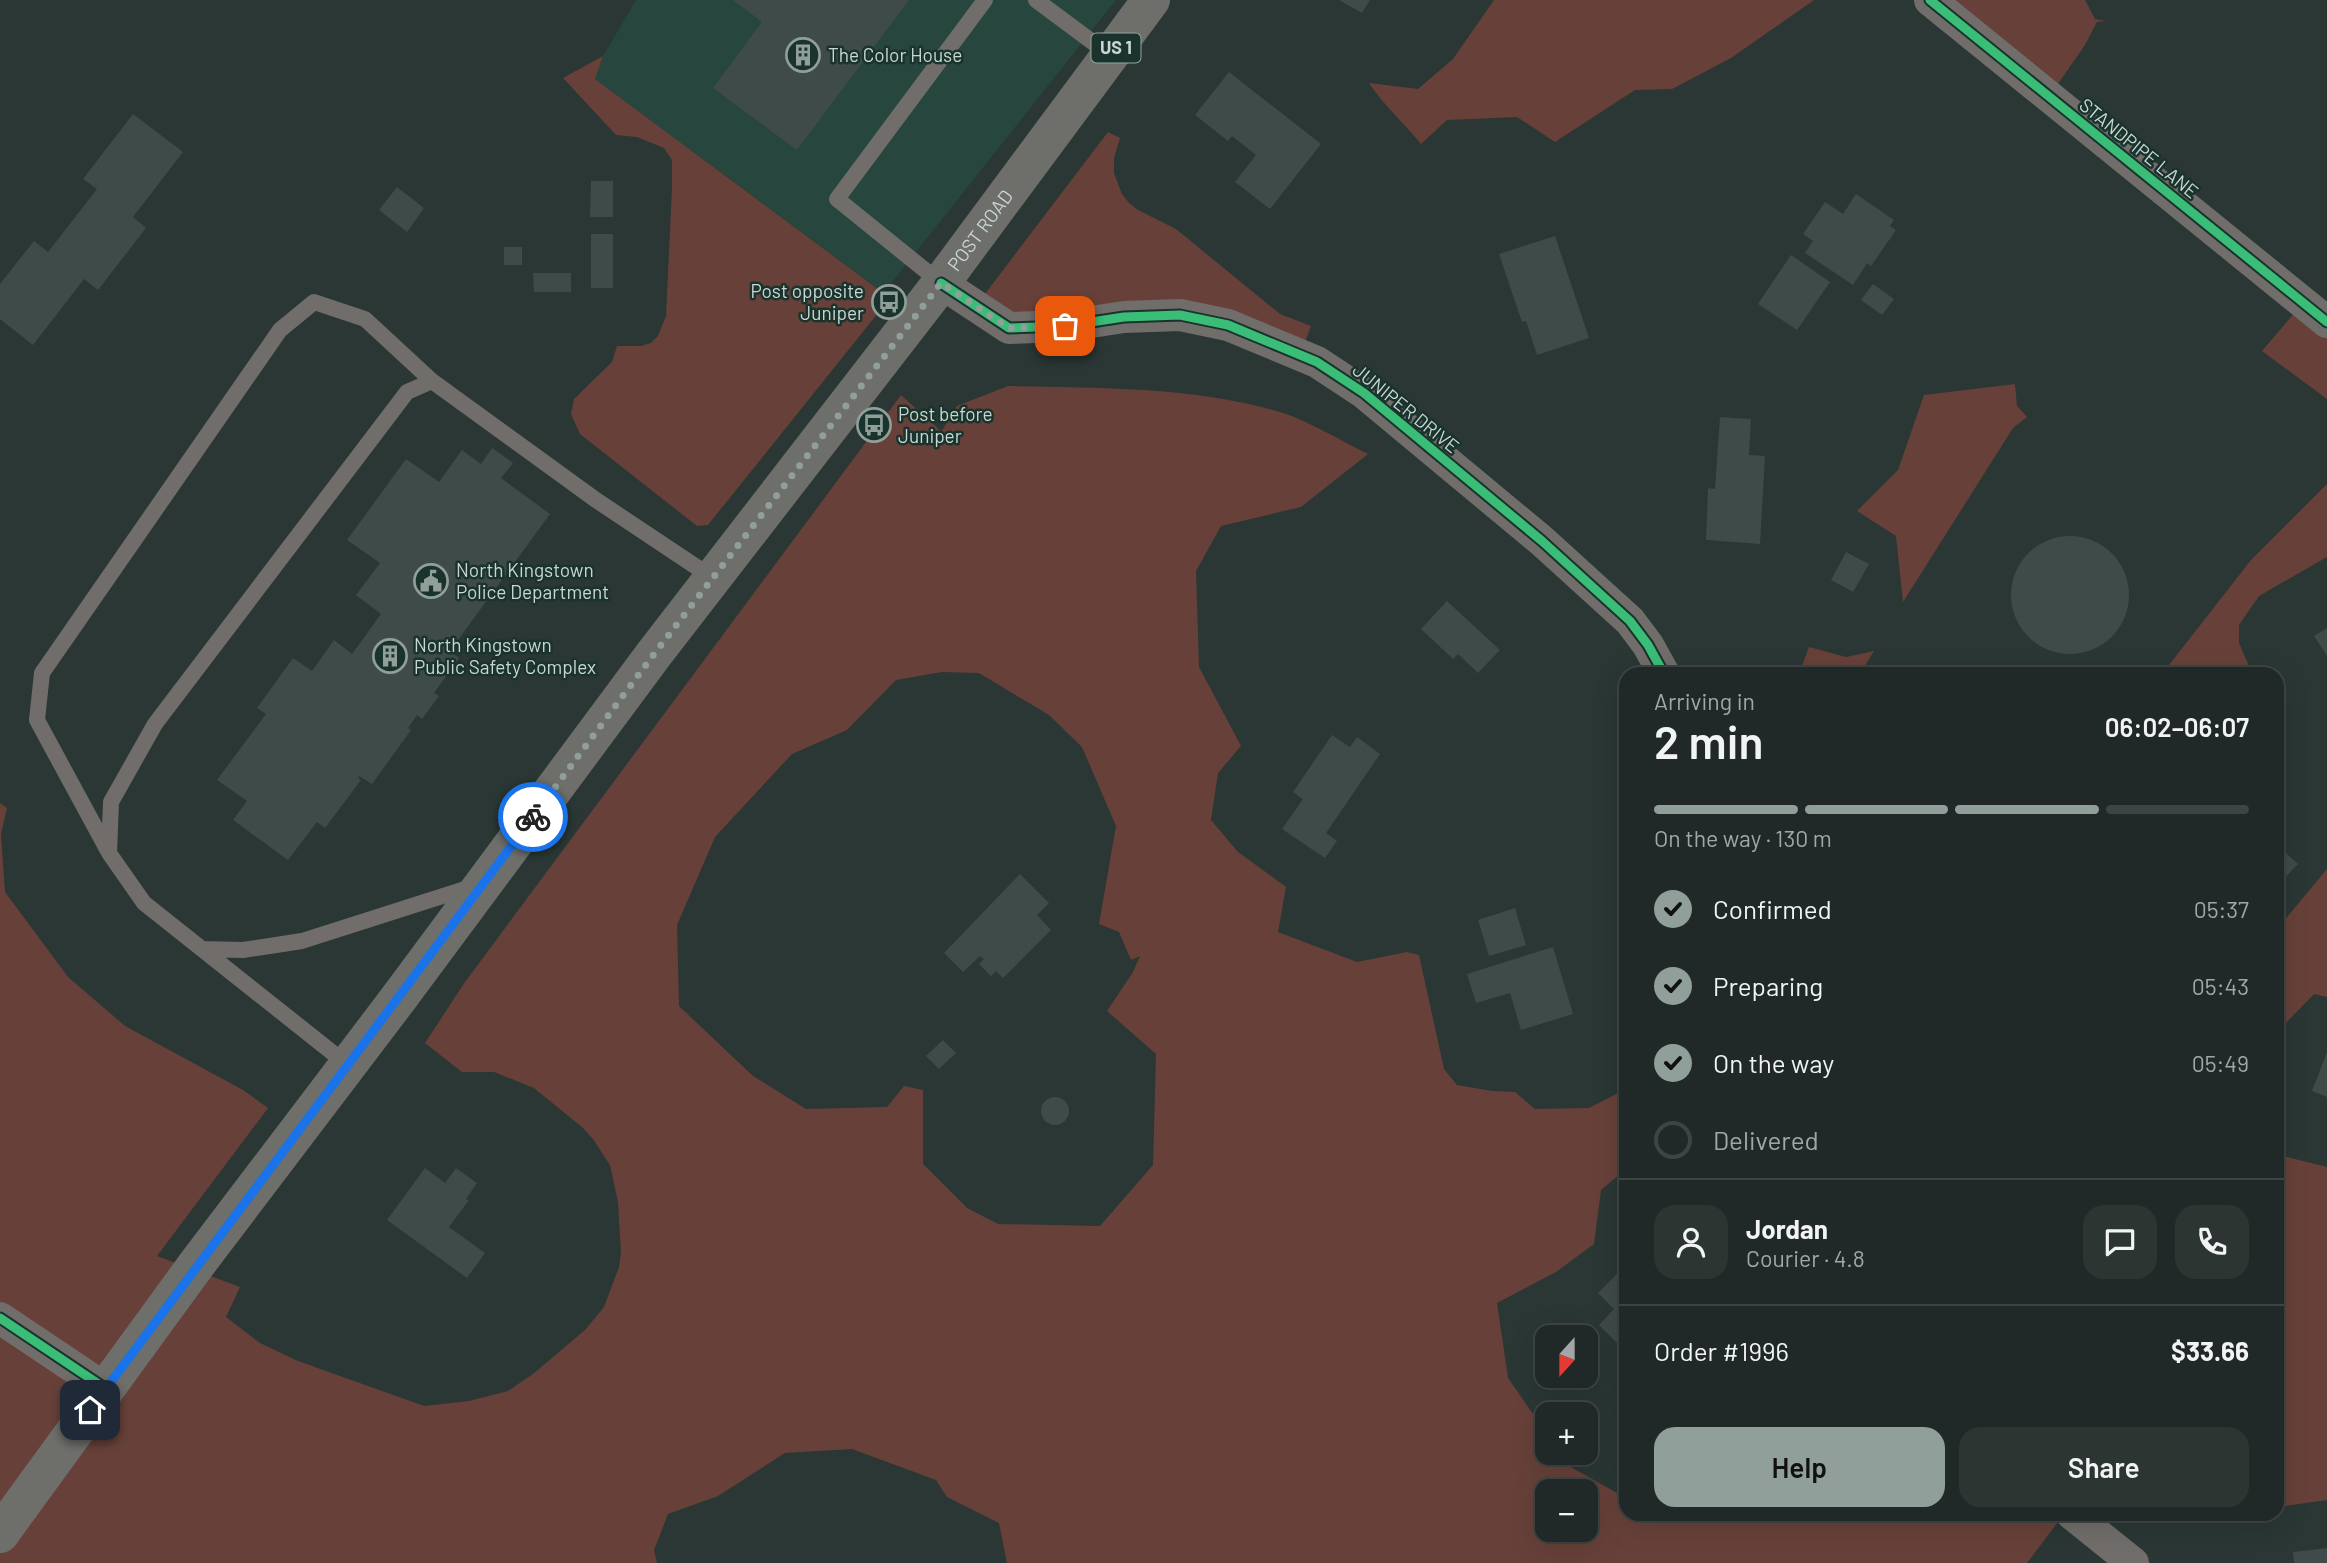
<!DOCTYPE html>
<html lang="en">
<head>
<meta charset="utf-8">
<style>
	:root { --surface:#202927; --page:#2d3533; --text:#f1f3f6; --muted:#a2a6a7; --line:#3d4544; --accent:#919f9b }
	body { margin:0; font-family:Barlow,sans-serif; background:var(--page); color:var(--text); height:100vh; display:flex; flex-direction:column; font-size:26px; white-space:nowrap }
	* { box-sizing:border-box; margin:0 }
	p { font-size:23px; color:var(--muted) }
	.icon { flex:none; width:38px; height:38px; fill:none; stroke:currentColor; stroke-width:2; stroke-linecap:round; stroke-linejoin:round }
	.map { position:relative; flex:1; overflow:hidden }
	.details { position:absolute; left:1619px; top:667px; width:665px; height:854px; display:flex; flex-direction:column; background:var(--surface); border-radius:21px; box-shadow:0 7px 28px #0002,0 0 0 2px var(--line) }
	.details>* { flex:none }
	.needle { width:46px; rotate:201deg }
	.buttons { position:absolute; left:1535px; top:1325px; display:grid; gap:14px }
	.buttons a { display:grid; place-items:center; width:63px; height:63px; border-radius:14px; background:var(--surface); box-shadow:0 7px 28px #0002,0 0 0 2px var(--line); font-size:35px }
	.pin { position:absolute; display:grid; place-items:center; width:60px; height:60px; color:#fff; margin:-30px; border-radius:14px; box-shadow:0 4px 10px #0006 }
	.courier { position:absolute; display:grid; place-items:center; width:70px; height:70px; margin:-35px; border:5px solid #1a73e8; border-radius:50%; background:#fff; color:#222; box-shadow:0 2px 9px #0007 }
	.headline em { font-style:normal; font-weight:600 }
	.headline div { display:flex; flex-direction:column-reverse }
	.headline { display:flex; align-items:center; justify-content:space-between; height:119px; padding:0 35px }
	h1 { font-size:46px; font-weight:600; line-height:52px }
	.bar { display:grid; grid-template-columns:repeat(4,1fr); gap:10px 7px; align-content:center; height:84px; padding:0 35px }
	.bar i { height:9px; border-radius:5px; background:var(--line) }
	.bar .current { background:var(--accent) }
	.bar p { grid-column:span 4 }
	.line { display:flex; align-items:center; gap:18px; padding:0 35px; border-top:2px solid var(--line) }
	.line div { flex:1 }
	.round { display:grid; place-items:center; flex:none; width:74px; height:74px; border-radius:21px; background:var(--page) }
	ol { padding:0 35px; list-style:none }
	li { display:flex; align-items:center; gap:21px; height:77px }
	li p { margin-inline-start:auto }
	li .icon { padding:7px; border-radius:50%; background:var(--accent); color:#111; stroke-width:4 }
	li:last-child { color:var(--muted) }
	li i { width:38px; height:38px; border:4px solid var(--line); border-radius:50% }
	.cta { display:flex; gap:14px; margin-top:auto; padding:14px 35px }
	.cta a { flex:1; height:80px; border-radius:21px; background:var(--accent); color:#111; font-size:28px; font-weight:600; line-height:80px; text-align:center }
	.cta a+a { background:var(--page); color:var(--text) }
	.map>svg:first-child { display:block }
</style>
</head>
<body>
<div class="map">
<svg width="2327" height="1563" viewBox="0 0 2327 1563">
	<rect width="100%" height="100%" fill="#2a3734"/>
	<path fill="#26463e" d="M636,0H1116L893,281L880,290L595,79L603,56Z"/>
	<path fill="#674139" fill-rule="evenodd" d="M1494,0H1814L1731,58L1672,89L1635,90L1555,142L1517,117L1447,120L1421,144C1404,123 1384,106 1369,83L1418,89L1453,59Z
		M1946,0H2085L2095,19L2106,21L2097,22L2085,45L2055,88Z
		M603,56L595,79L890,298L708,525L697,526L580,434L571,414L574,399L612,362L617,346H641L651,343L658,336L666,316L672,189V160L664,148L637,137L616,135L563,78Z
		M1108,132L1120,138L1114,158V173L1122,194L1129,203L1138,210L1176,229L1280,314L1311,326L1300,356L1195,321L969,315Z
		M2302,304L2327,306V399L2262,351Z
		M2015,384L2017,406L2027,417L2013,428L1903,602L1896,536L1857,511L1898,470L1924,395Z
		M1008,386C1099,388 1191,386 1280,412C1307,420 1341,441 1368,454L1301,507L1221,526L1196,571L1199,667L1241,746L1218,773L1211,820L1238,852L1286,887L1278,932L1357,962L1407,952L1419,955L1444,1069L1457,1085L1492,1091L1515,1092L1535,1109L1589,1108L1626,1089V1169L1601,1190L1594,1244L1556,1272L1497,1303L1508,1378L1547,1434V1452L1560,1453L1569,1466L1626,1498V1514H2064L2027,1563H1007L999,1523L947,1497L936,1480L852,1449L785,1453L718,1496L668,1514L654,1550L657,1563H0V803L7,808L1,834L5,892L68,977L125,1026L243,1090L268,1108L157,1256L240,1287L226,1317L260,1343L298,1361L424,1406L469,1401L508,1391L533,1374L585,1330L604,1307L619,1267L621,1253L618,1202L610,1165L593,1139L583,1128L534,1088L494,1072H462L425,1043L465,982L901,395L941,431L940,434L957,406ZM942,672L979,673L1049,715L1082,747L1116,826L1099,924L1119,932L1131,960L1140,956L1133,972L1107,1011L1156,1054L1153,1165L1100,1226L998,1224L967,1208L923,1164V1090L904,1086L887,1107L806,1109L753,1076L679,1006L677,925L715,837L792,754L847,730L896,680ZM1547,1491H1586V1530H1547Z
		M2327,484V557L2259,596L2239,625V643L2248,664L2244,674H2162L2251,560Z
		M1809,647L1846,657L1874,651L1860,674H1799Z
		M2327,869V997L2314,994L2277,1032V929Z
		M2277,1149L2283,1156L2327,1167V1500L2277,1507Z"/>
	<path fill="#3f4b48" d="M733,0H909L797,150L713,88L762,22Z
		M1339,0H1370L1362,13Z
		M1229,72L1321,144L1270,209L1235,182L1256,155L1232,136L1228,141L1195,115Z
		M133,114L183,152L133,217L146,228L98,290L84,279L33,345L0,319V284L34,241L48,252L97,189L83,179Z
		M591,181H613V217H590Z
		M397,187L424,208L407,232L379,210Z
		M1856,194L1894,220L1890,226L1896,230L1871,266L1867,263L1853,285L1805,253L1813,241L1803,234L1825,202L1843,214Z
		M591,234H613V288H591Z
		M1555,236L1589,338L1537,355L1526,321L1522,322L1499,254Z
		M504,247H522V265H504Z
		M1791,255L1830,282L1797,330L1758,304Z
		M533,273H571V292H534Z
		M1873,284L1894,299L1882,315L1861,300Z
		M1720,417L1751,419L1749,455L1765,456L1760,544L1706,540L1708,488L1715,489Z
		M492,448L513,463L501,478L550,514L450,651L459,658L434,693L439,696L422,719L417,715L408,728L411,730L372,784L359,776L358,778L361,780L325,828L317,822L288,860L233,820L247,801L217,780L266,714L257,708L293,658L312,671L334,640L352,654L381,614L356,595L380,563L347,540L406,459L439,482L462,450L481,464Z
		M2011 595a59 59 0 1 1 118 0a59 59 0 1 1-118 0Z
		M1846,552L1869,564L1853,592L1831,580Z
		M1447,601L1500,650L1478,673L1458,654L1453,659L1421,629Z
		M2327,628V656L2314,636Z
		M1332,735L1350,747L1357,737L1380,754L1326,833L1337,841L1325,858L1282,829L1303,799L1293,792Z
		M2277,845L2298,864L2277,886Z
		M1020,874L1049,903L1037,915L1051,930L1003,978L996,971L991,976L979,964L984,959L980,956L963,972L944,953Z
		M1515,908L1526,945L1489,956L1478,920Z
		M1553,947L1573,1014L1521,1030L1510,993L1476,1003L1467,974Z
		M943,1040L956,1053L939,1069L926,1056Z
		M2327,1052V1097L2312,1091Z
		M1041 1111a14 14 0 1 1 28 0a14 14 0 1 1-28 0Z
		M425,1168L445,1183L456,1168L477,1183L466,1199L469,1200L449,1227L485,1253L467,1278L387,1220Z
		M1626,1265V1352L1599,1325L1614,1309L1598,1293Z
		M2327,1548V1563H2294L2293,1552Z"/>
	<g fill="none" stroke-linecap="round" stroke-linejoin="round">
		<path stroke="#706d6b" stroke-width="16" d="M1036,0L1110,55
			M941,283L837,199L985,0
			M108,851L37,720L42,673L280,330L314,302L365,319L432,381
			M202,949L243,950L302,941L471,887
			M348,1065L144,903L109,853L111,802L155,724L407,392L432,381L596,500L713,578"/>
		<path stroke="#706d6b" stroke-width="32" d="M1930,0L2327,322
			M941,283L1009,328L1065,326L1124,317L1180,315L1228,325L1317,362L1364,393L1542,541L1630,621L1648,645L1664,674
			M0,1318L106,1389
			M2072,1514L2133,1563"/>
		<path stroke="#6e6e6b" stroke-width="38" id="s1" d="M0,1534L196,1265L398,999L654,654L941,283L1151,0"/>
		<g stroke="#1a332d" stroke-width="13">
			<path id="cycleway" d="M1930,0L2327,322
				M941,283L1009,328L1065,326L1124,317L1180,315L1228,325L1317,362L1364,393L1542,541L1630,621L1648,645L1664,674
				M0,1318L106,1389"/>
		</g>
		<use href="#cycleway" stroke="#3abd76" stroke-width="9"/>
	</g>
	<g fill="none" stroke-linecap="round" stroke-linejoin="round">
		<path stroke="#919f9b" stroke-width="7" stroke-dasharray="0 12.6" d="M533,817L654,654L941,283L1009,328L1065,326"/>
		<path stroke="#1a73e8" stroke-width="9" d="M90,1410L533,817"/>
	</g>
	<defs>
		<g id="building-ring" transform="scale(1.75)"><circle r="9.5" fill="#1a332d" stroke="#919f9b" stroke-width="1.5"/><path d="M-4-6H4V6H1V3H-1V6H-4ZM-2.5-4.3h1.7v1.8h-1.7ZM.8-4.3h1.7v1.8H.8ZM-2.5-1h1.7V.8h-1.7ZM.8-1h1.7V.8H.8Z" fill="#919f9b"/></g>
		<g id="bus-ring" transform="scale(1.75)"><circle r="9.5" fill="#1a332d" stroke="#919f9b" stroke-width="1.5"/><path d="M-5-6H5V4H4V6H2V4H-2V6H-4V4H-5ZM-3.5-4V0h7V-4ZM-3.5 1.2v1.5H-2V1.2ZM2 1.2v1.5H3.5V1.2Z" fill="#919f9b"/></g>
		<g id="civic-ring" transform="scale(1.75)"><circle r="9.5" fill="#1a332d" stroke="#919f9b" stroke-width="1.5"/><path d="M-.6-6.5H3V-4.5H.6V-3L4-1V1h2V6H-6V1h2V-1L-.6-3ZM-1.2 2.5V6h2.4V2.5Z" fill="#919f9b"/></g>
	</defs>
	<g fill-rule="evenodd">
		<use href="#building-ring" x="803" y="55"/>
		<use href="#bus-ring" x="889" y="302"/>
		<use href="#bus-ring" x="874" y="425"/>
		<use href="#civic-ring" x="431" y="581"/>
		<use href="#building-ring" x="390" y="656"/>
	</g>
	<g text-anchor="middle" stroke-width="5" stroke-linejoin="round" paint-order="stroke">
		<rect fill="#1a332d" stroke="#94a6a1" stroke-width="2" x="1091.5" y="33.5" width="49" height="29" rx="5"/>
		<g font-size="18" font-weight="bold" fill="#c9d7d3">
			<text x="1116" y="54">US 1</text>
		</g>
		<g font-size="19" fill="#c9d7d3" stroke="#1a332d" text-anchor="start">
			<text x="828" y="62">The Color House</text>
			<text x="864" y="298" text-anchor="end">Post opposite<tspan x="864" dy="22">Juniper</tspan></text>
			<text x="898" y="421">Post before<tspan x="898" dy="22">Juniper</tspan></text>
			<text x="456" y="577">North Kingstown<tspan x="456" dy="22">Police Department</tspan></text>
			<text x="414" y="652">North Kingstown<tspan x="414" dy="22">Public Safety Complex</tspan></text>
		</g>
		<g font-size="19" fill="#c9d7d3" stroke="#1a332d">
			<text transform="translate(2139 148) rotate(39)" y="7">STANDPIPE LANE</text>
			<text dy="7" stroke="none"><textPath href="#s1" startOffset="1631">POST ROAD</textPath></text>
			<text transform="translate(1406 408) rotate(39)" y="7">JUNIPER DRIVE</text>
		</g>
	</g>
</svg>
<div class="buttons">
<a><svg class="needle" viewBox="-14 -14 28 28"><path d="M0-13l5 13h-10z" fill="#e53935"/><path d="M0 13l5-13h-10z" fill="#a2a6a7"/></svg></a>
<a>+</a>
<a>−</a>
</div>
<div class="pin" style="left:1065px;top:326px;background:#ea580c"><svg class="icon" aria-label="bag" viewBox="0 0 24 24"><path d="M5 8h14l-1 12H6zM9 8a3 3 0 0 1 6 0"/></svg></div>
<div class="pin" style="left:90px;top:1410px;background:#1f2937"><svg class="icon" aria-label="home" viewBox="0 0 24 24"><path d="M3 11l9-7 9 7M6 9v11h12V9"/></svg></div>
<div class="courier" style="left:533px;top:817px"><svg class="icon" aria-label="bike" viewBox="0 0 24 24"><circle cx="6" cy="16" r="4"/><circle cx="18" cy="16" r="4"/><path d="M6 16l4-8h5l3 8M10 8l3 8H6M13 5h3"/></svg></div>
<section class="details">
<div class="headline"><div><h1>2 min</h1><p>Arriving in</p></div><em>06:02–06:07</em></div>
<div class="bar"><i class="current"></i><i class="current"></i><i class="current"></i><i></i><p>On the way · 130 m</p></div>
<ol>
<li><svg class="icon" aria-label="check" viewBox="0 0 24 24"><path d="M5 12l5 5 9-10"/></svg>Confirmed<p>05:37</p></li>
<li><svg class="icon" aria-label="check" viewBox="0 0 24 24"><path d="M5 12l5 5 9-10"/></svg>Preparing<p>05:43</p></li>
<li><svg class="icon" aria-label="check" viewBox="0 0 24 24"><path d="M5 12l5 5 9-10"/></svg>On the way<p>05:49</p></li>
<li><i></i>Delivered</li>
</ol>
<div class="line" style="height:126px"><a class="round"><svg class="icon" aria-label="person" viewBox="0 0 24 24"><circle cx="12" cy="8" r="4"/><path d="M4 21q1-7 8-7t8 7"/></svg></a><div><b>Jordan</b><p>Courier · 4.8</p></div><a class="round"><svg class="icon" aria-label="chat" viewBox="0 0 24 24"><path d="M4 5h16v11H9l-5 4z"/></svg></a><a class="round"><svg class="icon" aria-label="phone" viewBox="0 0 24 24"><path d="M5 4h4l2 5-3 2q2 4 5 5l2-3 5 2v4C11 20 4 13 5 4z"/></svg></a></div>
<div class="line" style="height:91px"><div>Order #1996</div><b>$33.66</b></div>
<div class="cta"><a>Help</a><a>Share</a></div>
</section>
</div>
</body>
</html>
